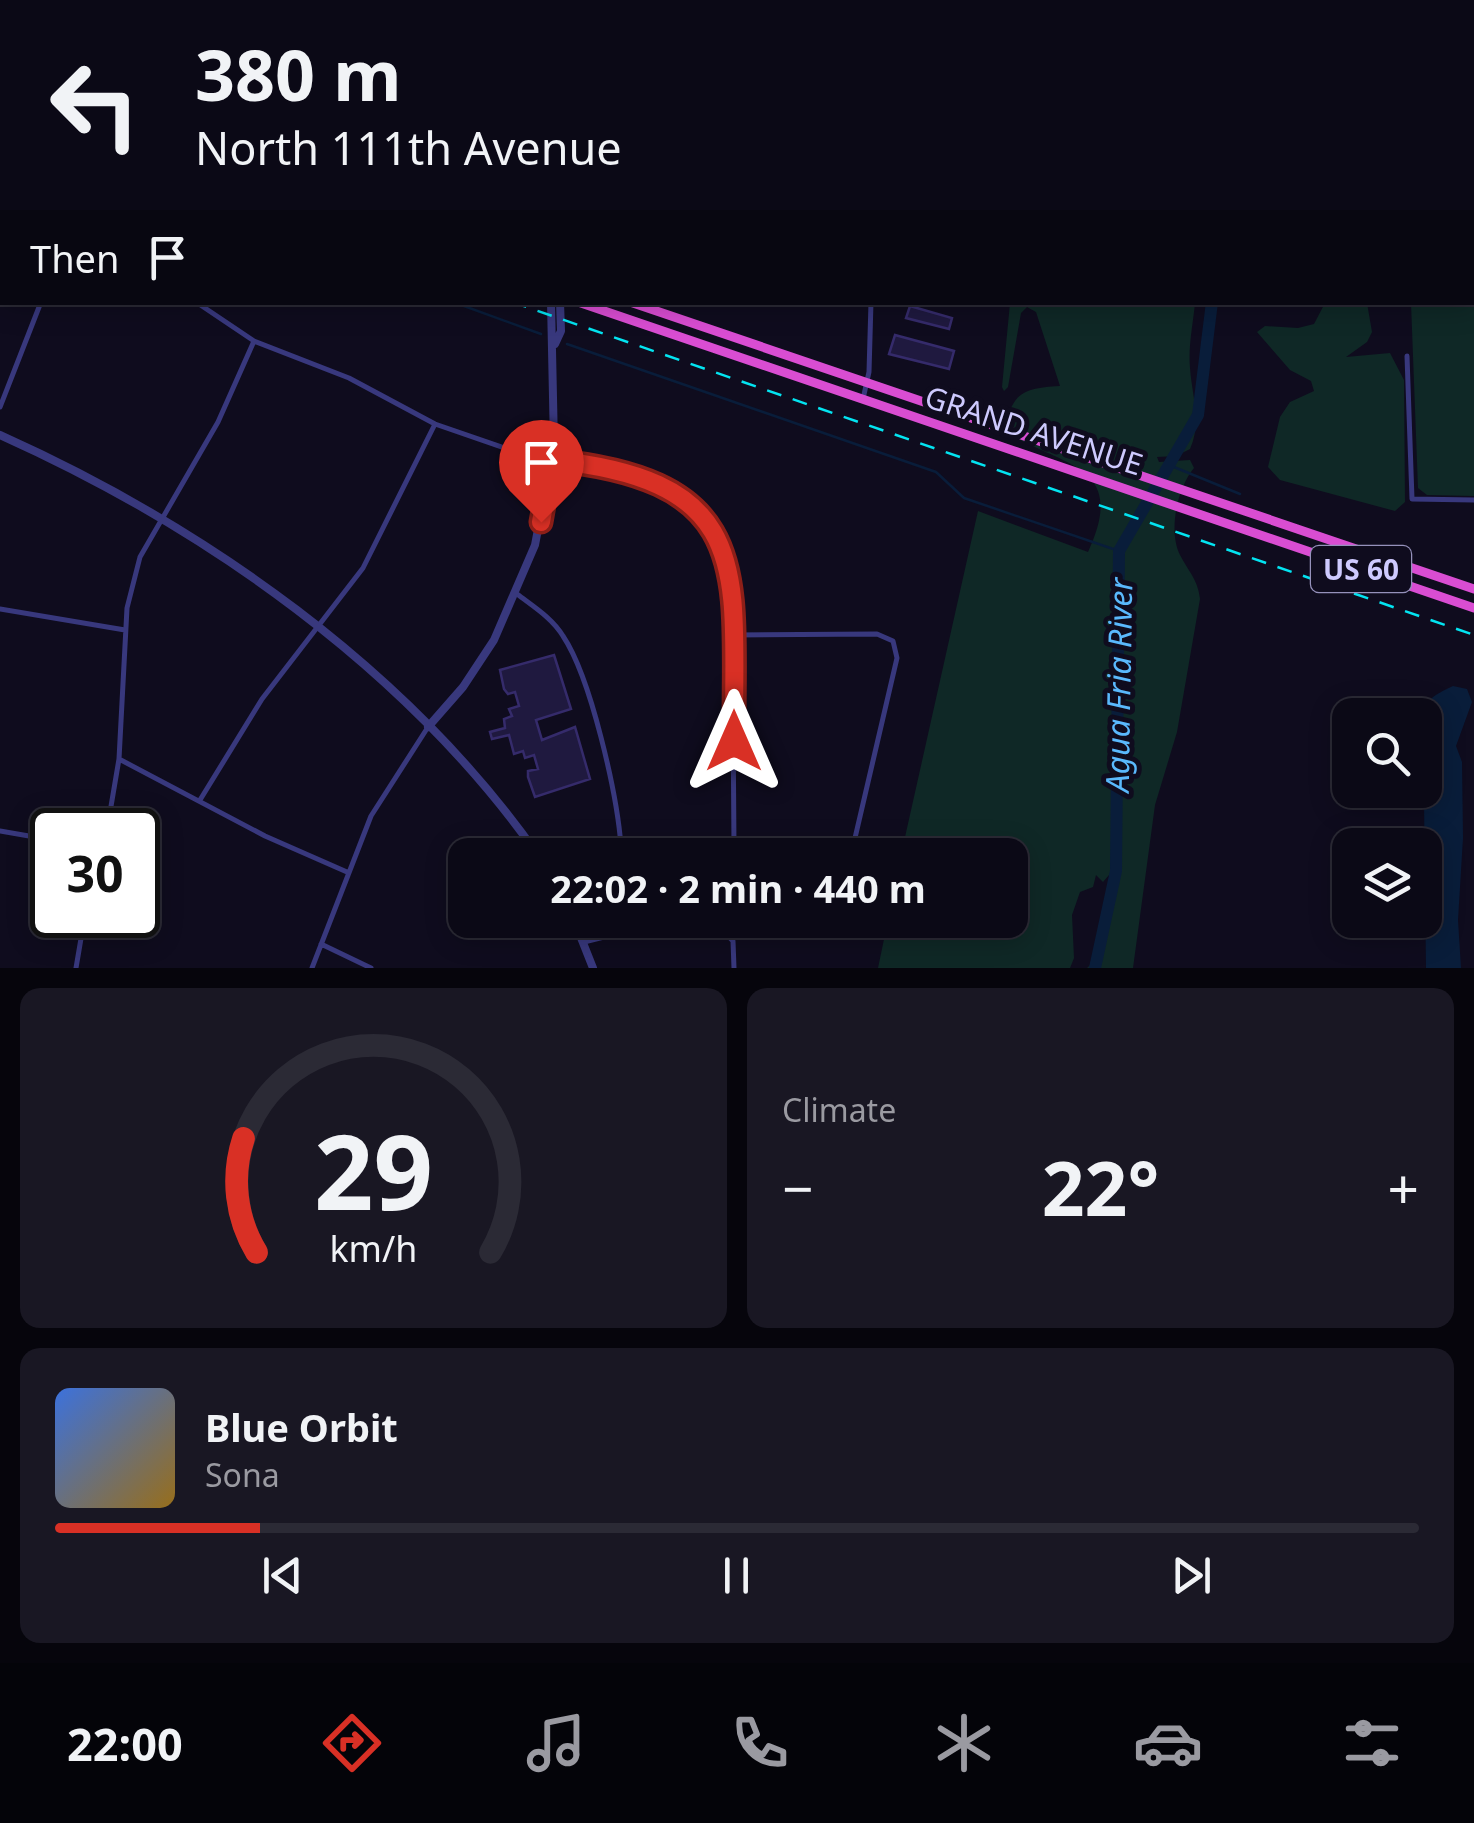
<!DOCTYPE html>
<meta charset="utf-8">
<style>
:root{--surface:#0b0916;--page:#191723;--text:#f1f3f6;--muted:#9a9aa1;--line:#2b2a35;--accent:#d93025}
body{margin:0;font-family:"Noto Sans",sans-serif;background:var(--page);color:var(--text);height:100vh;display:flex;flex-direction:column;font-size:38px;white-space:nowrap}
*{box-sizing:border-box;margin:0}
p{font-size:32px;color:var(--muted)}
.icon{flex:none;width:55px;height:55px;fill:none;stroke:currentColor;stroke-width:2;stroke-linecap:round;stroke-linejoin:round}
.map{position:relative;height:968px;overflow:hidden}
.drawer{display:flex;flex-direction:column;gap:20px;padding:20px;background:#06050c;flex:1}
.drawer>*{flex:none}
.banner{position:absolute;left:0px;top:0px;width:1475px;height:305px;box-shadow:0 5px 25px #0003,0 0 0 2px var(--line);background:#0b0916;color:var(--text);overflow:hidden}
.controls{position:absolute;left:1332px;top:698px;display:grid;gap:20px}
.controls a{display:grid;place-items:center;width:110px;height:110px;border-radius:20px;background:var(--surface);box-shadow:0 5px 25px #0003,0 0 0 2px var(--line);font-size:50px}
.speed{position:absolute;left:30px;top:808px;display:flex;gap:20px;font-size:50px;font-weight:700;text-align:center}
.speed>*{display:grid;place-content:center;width:130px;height:130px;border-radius:50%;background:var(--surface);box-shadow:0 5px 25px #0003,0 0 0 2px var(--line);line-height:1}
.speed .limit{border:5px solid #111;border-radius:15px;background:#fff;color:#111}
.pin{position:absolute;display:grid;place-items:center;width:85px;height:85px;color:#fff;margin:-102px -42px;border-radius:50% 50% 50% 0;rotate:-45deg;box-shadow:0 0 10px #0007}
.pin .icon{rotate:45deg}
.me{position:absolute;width:110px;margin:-55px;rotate:0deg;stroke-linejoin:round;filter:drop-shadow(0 0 8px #0008)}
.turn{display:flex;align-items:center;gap:35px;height:210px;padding:0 30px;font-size:45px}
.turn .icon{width:130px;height:130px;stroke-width:2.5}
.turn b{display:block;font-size:70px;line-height:85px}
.then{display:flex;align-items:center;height:95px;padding:0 30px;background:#0003;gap:20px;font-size:38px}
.big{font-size:75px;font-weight:700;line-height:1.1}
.drawer .tile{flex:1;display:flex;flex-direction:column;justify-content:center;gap:15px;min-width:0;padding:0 35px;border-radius:20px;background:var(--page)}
.drawer .dial{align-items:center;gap:0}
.dial svg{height:260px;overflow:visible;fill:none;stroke:var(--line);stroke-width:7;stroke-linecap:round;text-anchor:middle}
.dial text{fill:var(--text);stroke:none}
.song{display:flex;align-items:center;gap:30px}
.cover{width:120px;height:120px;border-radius:15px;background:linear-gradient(135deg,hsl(220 70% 55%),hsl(40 70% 35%))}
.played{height:10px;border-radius:5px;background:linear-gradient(90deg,var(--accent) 15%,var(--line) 15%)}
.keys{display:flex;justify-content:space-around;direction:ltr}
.heat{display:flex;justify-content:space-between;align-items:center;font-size:55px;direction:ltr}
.drawer .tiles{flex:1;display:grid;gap:20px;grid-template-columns:1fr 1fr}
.tile:last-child{grid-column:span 2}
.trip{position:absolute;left:448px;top:838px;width:580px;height:100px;border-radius:20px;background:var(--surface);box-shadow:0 5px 25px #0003,0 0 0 2px var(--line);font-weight:700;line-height:100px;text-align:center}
.tab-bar{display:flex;height:160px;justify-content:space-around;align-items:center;background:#040409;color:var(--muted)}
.tab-bar .icon{width:70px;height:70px}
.tab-bar .selected{color:var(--accent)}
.tab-bar b{font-size:45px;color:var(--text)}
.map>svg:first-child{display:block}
.green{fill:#0f2826}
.water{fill:#091d3a}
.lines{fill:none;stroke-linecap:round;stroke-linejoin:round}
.stream{stroke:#091d3a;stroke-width:2.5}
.river{stroke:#091d3a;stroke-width:12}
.building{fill:#1f193f;stroke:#352b6b;stroke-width:2.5}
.minor{stroke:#38387d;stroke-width:5}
.tertiary{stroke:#38387d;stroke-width:8}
.trunk{stroke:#d94dd2;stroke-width:9}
.rail{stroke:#03e4f1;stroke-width:2.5;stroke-dasharray:15 12;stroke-linecap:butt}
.route-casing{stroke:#8d1f18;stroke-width:25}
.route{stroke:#d93025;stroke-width:18}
.labels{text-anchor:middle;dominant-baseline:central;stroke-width:10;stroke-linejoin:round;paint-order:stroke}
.shield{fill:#0f0c1e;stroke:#9591bb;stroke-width:2.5}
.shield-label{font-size:28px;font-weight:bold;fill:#cecafe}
.street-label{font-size:30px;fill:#cecafe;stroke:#0f0c1e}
.water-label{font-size:32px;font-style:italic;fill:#5ab9fd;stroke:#0f0c1e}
</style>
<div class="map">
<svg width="1474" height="968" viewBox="0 0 1474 968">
<rect width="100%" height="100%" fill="#0f0c1e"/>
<!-- green -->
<path class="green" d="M1420,0h54v496l-47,-1 -9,-7 -7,-185 61,-1v-300z
M1010,303h185c-2,21 -7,44 -5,65 2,28 12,54 0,81l-14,7 -19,1 2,5 31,-2 4,8c-17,20 -26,63 -14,87 9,17 18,25 20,44l-23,133 -22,73 -22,163h-46l17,-16 14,-74 -9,-3 -6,7 -7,-7 -3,12 -13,5 -8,23 2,43 -4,10h-192l10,-48h122v-65h-109l77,-344 110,41c41,-89 -26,-84 -83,-121 6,-38 18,-43 55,-45l-24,-74 -9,-5 -6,6 -13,74 -4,4 -2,-4z
M1325,303h42l5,29 -5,10 -21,15 44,-4 14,27 1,122 -10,9 -115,-31 -12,-13 12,-50 10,-15 24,-11 -3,-10 -21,-11 -33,-38 8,-6 33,2 16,-4z"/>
<!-- water -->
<path class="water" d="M1453,686l14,3 5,13 -16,44 6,16 1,76 -5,82 3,48h-35l-3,-253c2,-17 16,-22 30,-29z"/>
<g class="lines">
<!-- stream -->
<path class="stream" d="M0,147l2,1
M453,302l88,32
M567,344l369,128 28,26 155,53
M1169,465l71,29"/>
<!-- river -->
<path class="river" d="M1249,2v-2
M1095,968l21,-97 3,-320 79,-136 14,-113"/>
</g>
<!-- building -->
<path class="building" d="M910,306l42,12 -3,11 -43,-11z
M895,335l59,16 -5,18 -60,-15z
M554,655l17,54 -35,11 6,20 33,-13 15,52 -55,18 -7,-20v-6l10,-2 -4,-14 -9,3 -2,-7 -9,3 -5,-19 -17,4 -2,-7 15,-4 -1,-9 8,-3 -3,-7 10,-3 -4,-14 -7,2 -4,-5 -4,-19z"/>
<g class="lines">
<!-- minor -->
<path class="minor" d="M62,0l1,2
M852,0l1,2
M648,2v-2
M733,2v-2
M0,251h2
M196,302l58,39 95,37 86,46 90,31 112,19 35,16 20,16 24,31 16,47 2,262
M1407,356l5,143 62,1
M863,399l6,-27 2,-70
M0,407l41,-105
M517,594c17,13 35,24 46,42 28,42 54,158 58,210
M0,609l125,21
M119,759l146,77 82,36
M200,800l62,-101 101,-131 72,-144
M107,830l12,-71 8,-151 13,-51 78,-135 36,-81
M0,831l52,9
M560,855l22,-6 39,-3h217l17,-8 42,-180 -4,-17 -16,-7 -144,1
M584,942l48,-12h90l11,11 1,27
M321,944l50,24
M76,968l9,-53
M312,968l59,-152 57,-89"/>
<!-- tertiary -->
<path class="tertiary" d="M557,2v-2
M555,344l6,-13 -1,-29
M0,435c205,92 407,234 538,420
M428,727l35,-40 31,-47 41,-95 19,-100 -3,-143
M574,920l19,48"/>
<!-- trunk -->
<path class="trunk" d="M0,81l2,1
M0,100l2,1
M578,302l896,306
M630,302l844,287"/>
<!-- rail -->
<path class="rail" d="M0,125l2,1
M512,302l962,333"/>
</g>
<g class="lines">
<defs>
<path id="route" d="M541,522l11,-62c206,21 181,114 182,281"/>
</defs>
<!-- route casing -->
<use href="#route" class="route-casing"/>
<!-- route -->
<use href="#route" class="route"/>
</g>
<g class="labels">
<!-- shield labels -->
<rect class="shield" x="1311" y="546" width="100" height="46" rx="8"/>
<g class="shield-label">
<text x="1361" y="569">US 60</text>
</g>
<!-- street labels -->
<g class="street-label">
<text transform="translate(1034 430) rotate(18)">GRAND AVENUE</text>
</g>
<!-- water labels -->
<g class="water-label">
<text transform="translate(1118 685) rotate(-89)">Agua Fria River</text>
</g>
</g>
</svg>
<div class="controls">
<a><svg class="icon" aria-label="search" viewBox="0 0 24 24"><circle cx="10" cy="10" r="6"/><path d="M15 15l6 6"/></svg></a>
<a><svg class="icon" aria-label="layers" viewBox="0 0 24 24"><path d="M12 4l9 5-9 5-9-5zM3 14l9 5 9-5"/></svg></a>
</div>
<div class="speed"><div class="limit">30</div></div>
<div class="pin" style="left:541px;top:522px;background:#d93025"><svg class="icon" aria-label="arrive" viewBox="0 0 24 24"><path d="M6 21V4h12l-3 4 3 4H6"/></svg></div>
<svg class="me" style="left:734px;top:741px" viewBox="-20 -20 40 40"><path d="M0-17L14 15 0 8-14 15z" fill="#d93025" stroke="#fff" stroke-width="4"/></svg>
<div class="trip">22:02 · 2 min · 440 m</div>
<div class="banner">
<div class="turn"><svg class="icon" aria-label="left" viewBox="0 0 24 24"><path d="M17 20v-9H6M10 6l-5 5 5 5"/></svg><div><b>380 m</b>North 111th Avenue</div></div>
<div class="then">Then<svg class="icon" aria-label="arrive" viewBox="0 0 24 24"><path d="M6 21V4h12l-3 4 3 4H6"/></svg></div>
</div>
</div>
<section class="drawer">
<div class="tiles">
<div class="tile dial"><svg viewBox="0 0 100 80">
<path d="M14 69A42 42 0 1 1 86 69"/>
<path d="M14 69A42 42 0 0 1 10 34" stroke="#d93025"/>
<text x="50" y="56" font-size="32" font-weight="700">29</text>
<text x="50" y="72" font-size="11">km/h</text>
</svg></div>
<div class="tile"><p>Climate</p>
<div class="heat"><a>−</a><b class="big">22°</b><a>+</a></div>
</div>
<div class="tile">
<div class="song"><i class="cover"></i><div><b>Blue Orbit</b><p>Sona</p></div></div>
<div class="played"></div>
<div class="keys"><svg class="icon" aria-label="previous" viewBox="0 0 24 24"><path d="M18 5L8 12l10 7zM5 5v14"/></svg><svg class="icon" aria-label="pause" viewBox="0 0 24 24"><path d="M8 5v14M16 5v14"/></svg><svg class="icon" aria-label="next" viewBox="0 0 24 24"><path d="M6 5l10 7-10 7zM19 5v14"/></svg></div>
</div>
</div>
</section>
<nav class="tab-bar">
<b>22:00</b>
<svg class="icon selected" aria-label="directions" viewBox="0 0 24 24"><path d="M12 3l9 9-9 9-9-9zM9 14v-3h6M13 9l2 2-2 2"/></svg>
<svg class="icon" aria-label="music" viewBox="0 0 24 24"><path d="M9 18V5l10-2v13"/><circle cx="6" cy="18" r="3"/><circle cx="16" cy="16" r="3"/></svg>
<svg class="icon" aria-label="phone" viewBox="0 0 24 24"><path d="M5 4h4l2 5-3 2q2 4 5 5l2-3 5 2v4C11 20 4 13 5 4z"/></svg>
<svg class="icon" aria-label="climate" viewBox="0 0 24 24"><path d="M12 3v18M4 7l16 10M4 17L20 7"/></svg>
<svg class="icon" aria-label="car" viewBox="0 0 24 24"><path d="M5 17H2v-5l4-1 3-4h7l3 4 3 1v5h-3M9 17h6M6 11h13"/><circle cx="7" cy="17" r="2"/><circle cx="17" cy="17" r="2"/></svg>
<svg class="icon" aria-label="filters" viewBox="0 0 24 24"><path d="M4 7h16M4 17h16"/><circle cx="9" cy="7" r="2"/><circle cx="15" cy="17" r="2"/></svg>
</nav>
